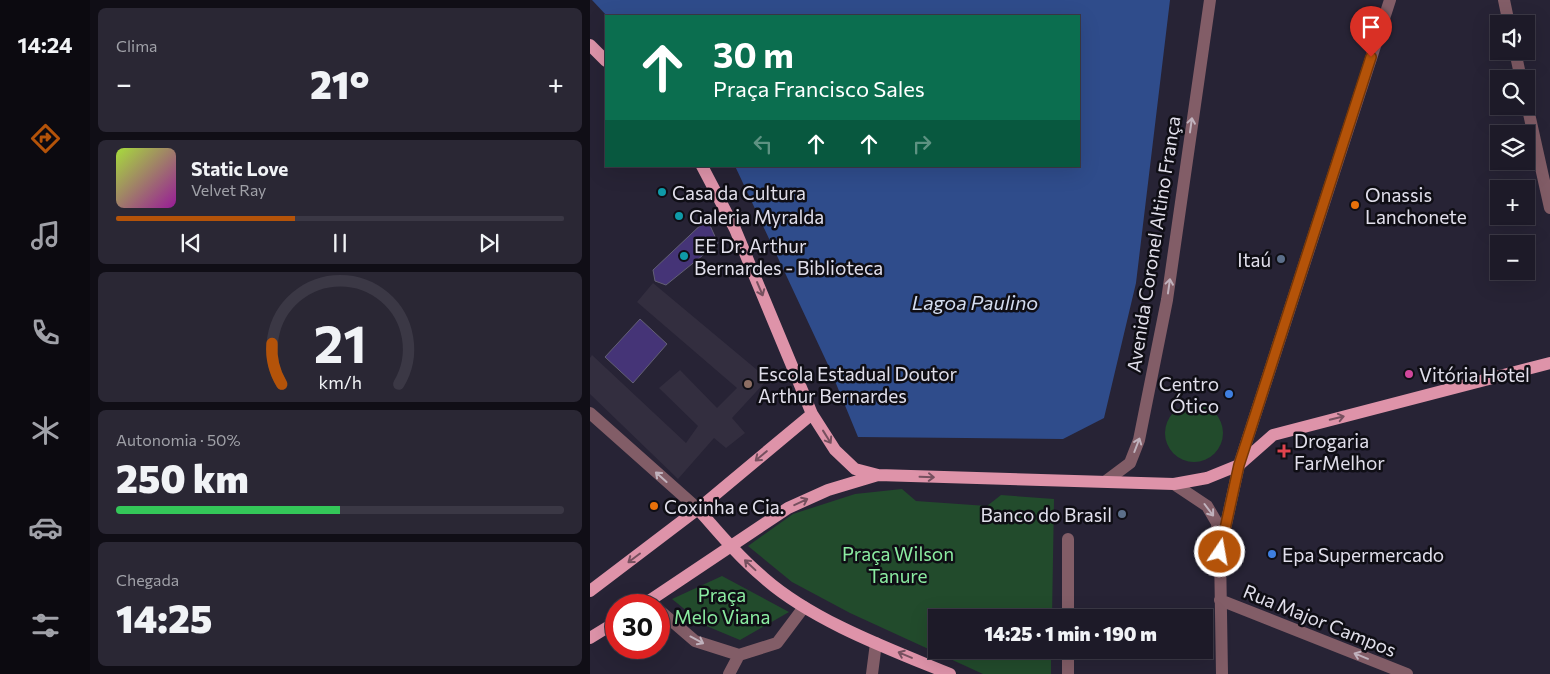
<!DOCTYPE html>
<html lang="pt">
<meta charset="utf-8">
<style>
:root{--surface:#1d1a28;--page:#2a2734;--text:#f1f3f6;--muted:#a0a1a8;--line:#3b3845;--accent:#b45309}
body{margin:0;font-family:Commissioner,sans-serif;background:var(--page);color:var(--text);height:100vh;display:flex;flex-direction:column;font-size:19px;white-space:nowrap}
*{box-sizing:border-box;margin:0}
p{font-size:16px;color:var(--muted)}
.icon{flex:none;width:28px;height:28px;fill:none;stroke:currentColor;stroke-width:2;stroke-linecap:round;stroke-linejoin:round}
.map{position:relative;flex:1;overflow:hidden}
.drawer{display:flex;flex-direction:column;gap:8px;padding:8px;background:#100e16;width:500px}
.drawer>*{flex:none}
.top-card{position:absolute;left:15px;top:15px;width:475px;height:152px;border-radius:0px;box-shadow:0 5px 20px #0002,0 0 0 1px var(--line);background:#0b6e4f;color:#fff;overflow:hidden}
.fabs{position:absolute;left:900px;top:15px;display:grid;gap:10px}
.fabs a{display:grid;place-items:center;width:45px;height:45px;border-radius:0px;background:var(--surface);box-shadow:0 5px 20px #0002,0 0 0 1px var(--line);font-size:25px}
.speed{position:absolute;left:15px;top:594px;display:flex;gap:10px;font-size:25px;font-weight:700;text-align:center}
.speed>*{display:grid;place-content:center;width:65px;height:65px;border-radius:50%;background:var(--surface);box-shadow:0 5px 20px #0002,0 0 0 1px var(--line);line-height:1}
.speed .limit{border:8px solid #d22;background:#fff;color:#111}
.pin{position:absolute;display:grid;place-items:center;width:42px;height:42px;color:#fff;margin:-51px -21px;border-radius:50% 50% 50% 0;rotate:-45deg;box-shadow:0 0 5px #0007}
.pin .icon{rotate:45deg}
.me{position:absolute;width:55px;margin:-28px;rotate:12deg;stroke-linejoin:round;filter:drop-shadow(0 0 4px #0008)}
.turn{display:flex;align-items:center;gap:18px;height:105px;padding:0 25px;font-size:22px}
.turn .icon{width:65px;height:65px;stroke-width:2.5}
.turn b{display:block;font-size:35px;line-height:42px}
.lanes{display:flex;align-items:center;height:48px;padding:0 25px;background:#0003;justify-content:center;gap:25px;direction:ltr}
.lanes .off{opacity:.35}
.big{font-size:38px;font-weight:800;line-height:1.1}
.drawer .tile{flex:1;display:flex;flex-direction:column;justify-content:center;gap:8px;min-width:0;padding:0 18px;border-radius:8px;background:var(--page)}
.drawer .dial{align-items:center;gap:0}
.dial svg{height:130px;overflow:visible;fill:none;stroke:var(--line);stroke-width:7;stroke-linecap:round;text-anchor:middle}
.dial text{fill:var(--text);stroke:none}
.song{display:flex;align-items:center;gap:15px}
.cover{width:60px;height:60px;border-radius:8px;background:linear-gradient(135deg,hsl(80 70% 55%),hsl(300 70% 35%))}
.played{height:5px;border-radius:2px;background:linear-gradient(90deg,var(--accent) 40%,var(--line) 40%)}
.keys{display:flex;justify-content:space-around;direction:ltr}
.heat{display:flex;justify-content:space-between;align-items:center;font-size:28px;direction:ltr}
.charge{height:8px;border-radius:4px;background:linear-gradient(90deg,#34c759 50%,var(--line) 0)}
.trip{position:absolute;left:338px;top:609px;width:285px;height:50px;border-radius:0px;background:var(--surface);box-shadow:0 5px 20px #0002,0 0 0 1px var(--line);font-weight:800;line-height:50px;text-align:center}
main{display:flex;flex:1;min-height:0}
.dock{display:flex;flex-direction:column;width:90px;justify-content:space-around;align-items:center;background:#0c0a10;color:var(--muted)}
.dock .icon{width:35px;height:35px}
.dock .current{color:var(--accent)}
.dock b{font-size:22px;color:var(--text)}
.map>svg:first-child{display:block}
.education{fill:#332e3f}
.green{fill:#224b2c}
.water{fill:#2f4c8b}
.building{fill:#453477;stroke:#636075}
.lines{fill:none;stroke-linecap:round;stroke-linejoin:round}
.minor{stroke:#825d67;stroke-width:12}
.major{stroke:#de93a9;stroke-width:12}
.oneway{stroke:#c0b2bd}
.oneway2{stroke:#76505f}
.route-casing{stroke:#753606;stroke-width:12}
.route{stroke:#b45309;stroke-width:9}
.culture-dot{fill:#0f9aa8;stroke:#0f0e15;stroke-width:2}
.food-dot{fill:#e8710a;stroke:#0f0e15;stroke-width:2}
.service-dot{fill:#5c6f8a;stroke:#0f0e15;stroke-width:2}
.hotel-dot{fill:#d1479c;stroke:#0f0e15;stroke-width:2}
.education-dot{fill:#8d6e63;stroke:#0f0e15;stroke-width:2}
.shop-dot{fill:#3f7fe0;stroke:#0f0e15;stroke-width:2}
.health-dot{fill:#e0444e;stroke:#0f0e15;stroke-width:2}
.labels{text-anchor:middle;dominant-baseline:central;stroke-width:5;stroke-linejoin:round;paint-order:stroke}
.poi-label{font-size:19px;fill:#e1dfeb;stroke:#0f0e15;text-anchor:start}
.street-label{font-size:19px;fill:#e1dfeb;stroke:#0f0e15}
.park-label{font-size:19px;fill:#8beca1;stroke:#0f0e15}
.water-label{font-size:20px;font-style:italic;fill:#d3dcef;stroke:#0f0e15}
</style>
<main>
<nav class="dock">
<b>14:24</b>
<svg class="icon current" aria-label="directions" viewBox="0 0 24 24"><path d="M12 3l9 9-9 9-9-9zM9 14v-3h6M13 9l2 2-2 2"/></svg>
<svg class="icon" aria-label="music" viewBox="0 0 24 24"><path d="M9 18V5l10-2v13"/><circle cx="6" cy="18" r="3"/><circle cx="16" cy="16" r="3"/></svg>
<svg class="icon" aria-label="phone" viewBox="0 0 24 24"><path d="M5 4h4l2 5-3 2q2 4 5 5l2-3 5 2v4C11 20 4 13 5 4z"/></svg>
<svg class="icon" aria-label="climate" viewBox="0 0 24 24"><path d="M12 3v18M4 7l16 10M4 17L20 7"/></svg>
<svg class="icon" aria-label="car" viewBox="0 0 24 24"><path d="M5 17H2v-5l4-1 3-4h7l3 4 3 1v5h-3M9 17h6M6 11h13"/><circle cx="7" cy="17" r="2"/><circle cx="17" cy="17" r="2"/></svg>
<svg class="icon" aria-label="filters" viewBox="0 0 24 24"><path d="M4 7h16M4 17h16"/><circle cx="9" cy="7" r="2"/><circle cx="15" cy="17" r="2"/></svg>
</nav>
<section class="drawer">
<div class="tile"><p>Clima</p>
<div class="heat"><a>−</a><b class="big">21°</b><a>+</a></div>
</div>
<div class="tile">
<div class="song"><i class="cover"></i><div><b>Static Love</b><p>Velvet Ray</p></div></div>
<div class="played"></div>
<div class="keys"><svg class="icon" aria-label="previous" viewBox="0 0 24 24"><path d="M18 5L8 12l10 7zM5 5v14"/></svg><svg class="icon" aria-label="pause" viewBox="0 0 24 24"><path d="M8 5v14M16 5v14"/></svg><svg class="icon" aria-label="next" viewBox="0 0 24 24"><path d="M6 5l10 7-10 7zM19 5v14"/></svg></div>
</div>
<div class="tile dial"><svg viewBox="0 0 100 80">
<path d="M14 69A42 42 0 1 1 86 69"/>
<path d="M14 69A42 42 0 0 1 8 44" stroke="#b45309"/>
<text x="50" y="56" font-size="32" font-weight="700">21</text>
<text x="50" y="72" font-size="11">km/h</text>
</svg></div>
<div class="tile"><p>Autonomia · 50%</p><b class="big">250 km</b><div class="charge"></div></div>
<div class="tile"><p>Chegada</p><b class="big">14:25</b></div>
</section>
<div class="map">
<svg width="960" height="674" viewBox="0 0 960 674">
<rect width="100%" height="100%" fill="#272335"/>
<!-- education -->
<path class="education" d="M63,283l115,96 -36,39 13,15 -19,15 -12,-10 -36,41 -88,-85v-36l2,-3 94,88 12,-17 -39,-38 21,-18 37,38 20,-20 -100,-86z"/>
<!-- green -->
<path class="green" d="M575 433a29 29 0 1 1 58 0a29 29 0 1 1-58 0Z
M312,489l14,12 71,5 14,-11 53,4 -2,118 -116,1v32h115v24h-68l-133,-61 -58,-31 -44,-36 45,-32 62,-20z
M132,576l67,36 -49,28 -36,-15 -32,-26z"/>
<!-- water -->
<path class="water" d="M2,0h578l-34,283 -32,135 -41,21 -205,-2 -28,-68 -95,-203h344v-150h-472z"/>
<!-- building -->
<path class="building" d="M117,219l11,24 -52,42 -11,-4 -2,-11z
M50,319l27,25 -34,39 -28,-26z"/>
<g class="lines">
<!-- minor -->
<path class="minor" d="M914,0l5,24
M925,51l6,28
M936,100l24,108
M0,413l108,96
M516,481l24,-18 9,-23 28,-140 43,-300
M584,484l33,22 10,17 3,29 2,122
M630,552l19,-87 151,-465
M630,600l187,74
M69,610l36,31 44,14 38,-12 27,-36
M478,618v-79
M139,674l10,-19
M282,674l4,-31
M478,674v-24"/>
<!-- major -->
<path class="major" d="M0,45l16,16
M112,166l33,63 77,185 23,36 20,19 23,6 296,9 33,-6 32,-13 34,-30 277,-72
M108,509c21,24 41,48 66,69 49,43 125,71 186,96
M0,591l108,-82 114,-95
M53,605l145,-97 40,-18 50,-15
M0,638l26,-16"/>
</g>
<!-- one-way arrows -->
<defs><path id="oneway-shaft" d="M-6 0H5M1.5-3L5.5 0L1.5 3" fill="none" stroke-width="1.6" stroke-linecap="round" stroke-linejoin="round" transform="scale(1.25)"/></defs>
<g class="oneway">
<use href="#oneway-shaft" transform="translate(601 125) rotate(-82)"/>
<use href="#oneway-shaft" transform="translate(579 286) rotate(-82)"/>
<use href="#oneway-shaft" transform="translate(547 445) rotate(-69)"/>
<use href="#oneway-shaft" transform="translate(71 477) rotate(-138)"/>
<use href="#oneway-shaft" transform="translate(619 510) rotate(53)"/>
<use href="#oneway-shaft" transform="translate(107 640) rotate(28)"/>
<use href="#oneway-shaft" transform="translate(771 656) rotate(-158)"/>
</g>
<g class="oneway2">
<use href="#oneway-shaft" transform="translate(170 289) rotate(67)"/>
<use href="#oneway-shaft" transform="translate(747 418) rotate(-14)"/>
<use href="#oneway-shaft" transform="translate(237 437) rotate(58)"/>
<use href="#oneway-shaft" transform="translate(171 456) rotate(140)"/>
<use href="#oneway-shaft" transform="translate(337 477) rotate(2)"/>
<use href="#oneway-shaft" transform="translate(211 502) rotate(-25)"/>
<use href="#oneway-shaft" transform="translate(44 558) rotate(143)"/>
<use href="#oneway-shaft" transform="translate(160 565) rotate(-137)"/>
<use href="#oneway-shaft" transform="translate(315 655) rotate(-157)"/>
</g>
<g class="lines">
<defs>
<path id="route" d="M630,552l19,-87 132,-408"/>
</defs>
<!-- route casing -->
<use href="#route" class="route-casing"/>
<!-- route -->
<use href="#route" class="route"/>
</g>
<!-- markers -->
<g class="culture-dot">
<circle cx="72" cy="192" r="5"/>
<circle cx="89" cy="216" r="5"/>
<circle cx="94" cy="256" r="5"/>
</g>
<g class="food-dot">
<circle cx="765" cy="205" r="5"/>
<circle cx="64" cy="506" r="5"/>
</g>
<g class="service-dot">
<circle cx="691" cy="259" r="5"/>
<circle cx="532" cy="514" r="5"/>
</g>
<circle class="hotel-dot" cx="819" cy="374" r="5"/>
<circle class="education-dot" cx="158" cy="384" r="5"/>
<g class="shop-dot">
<circle cx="639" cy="394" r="5"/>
<circle cx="682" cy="554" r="5"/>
</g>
<path class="health-dot" d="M691.5 443.5h5v5h5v5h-5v5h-5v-5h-5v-5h5z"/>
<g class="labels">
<!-- poi labels -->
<g class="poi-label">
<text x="82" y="192">Casa da Cultura</text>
<text x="775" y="194">Onassis<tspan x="775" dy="22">Lanchonete</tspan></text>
<text x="99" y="216">Galeria Myralda</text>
<text x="104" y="245">EE Dr. Arthur<tspan x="104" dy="22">Bernardes - Biblioteca</tspan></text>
<text x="681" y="259" text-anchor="end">Itaú</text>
<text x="168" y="373">Escola Estadual Doutor<tspan x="168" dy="22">Arthur Bernardes</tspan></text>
<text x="829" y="374">Vitória Hotel</text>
<text x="629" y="383" text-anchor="end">Centro<tspan x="629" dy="22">Ótico</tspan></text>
<text x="704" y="440">Drogaria<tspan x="704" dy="22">FarMelhor</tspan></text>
<text x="74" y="506">Coxinha e Cia.</text>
<text x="522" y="514" text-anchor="end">Banco do Brasil</text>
<text x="692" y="554">Epa Supermercado</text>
</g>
<!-- street labels -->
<g class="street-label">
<text transform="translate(563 244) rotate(-81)">Avenida Coronel Altino França</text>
<text transform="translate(730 620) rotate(22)">Rua Major Campos</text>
</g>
<!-- park labels -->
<g class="park-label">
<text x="308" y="553">Praça Wilson<tspan x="308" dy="22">Tanure</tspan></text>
<text x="132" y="594">Praça<tspan x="132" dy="22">Melo Viana</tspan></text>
</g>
<!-- water labels -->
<g class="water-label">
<text x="385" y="302">Lagoa Paulino</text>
</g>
</g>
</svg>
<div class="fabs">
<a><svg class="icon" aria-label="sound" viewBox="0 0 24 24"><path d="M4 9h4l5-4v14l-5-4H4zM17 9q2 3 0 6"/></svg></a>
<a><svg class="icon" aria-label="search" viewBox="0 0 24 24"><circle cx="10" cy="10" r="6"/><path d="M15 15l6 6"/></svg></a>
<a><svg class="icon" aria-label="layers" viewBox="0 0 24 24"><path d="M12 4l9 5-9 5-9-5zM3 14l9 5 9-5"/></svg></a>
<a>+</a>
<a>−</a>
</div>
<div class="speed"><div class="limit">30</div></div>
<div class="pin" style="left:781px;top:57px;background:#d93025"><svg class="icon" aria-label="arrive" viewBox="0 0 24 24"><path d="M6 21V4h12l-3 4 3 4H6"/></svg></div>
<svg class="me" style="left:630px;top:552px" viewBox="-20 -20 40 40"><circle r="17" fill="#b45309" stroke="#fff" stroke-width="3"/><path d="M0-11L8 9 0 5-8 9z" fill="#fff"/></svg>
<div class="trip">14:25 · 1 min · 190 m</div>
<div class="top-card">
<div class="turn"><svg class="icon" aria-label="ahead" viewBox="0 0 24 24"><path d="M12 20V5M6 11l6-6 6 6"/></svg><div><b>30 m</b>Praça Francisco Sales</div></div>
<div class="lanes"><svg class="icon off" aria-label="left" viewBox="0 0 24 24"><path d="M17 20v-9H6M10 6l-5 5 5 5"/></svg><svg class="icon" aria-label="ahead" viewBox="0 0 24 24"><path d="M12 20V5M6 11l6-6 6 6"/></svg><svg class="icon" aria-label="ahead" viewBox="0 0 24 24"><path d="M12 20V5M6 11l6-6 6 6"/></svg><svg class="icon off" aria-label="right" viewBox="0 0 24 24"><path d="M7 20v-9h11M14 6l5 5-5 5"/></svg></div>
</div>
</div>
</main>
